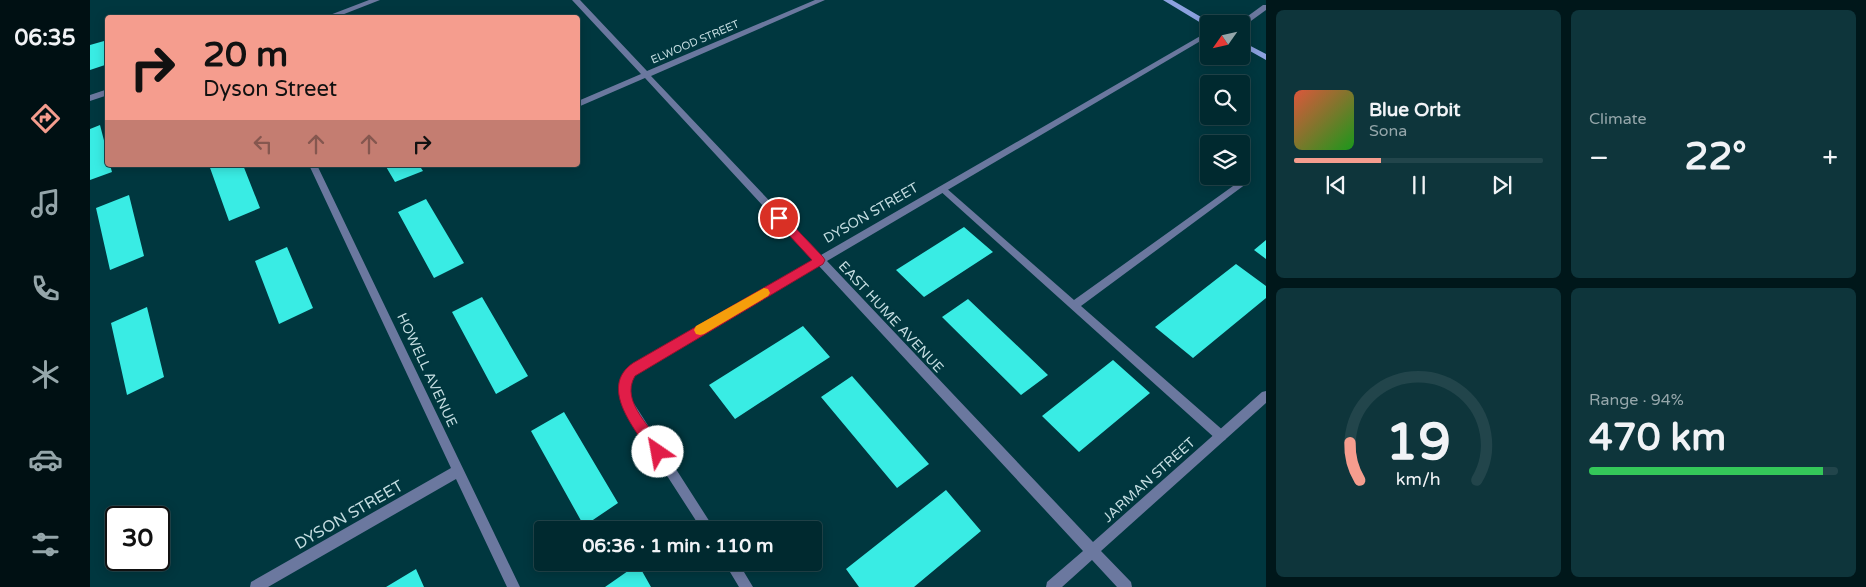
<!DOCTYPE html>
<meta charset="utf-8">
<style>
:root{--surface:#00292f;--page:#0e353b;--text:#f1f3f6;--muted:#95a6aa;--line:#22454b;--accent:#f59d8e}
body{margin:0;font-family:"Varela Round",sans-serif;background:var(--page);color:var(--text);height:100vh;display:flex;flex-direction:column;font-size:19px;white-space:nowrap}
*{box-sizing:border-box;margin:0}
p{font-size:16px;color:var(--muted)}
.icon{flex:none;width:28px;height:28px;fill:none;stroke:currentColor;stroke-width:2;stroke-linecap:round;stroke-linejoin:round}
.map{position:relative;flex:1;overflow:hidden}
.sheet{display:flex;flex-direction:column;gap:10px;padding:10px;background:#00171a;width:600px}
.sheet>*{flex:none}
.banner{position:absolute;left:15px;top:15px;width:475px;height:152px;border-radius:5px;box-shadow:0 2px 12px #0003,0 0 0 1px var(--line);background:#f59d8e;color:#111;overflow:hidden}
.needle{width:32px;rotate:236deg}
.controls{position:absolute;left:1110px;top:15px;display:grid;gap:10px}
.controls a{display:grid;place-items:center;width:50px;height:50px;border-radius:5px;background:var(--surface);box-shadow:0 2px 12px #0003,0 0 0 1px var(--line);font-size:25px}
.speed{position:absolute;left:15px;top:506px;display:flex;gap:10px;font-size:25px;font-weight:700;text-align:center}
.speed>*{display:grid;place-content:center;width:65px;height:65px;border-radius:50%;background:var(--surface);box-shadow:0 2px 12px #0003,0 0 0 1px var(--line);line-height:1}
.speed .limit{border:2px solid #111;border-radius:8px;background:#fff;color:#111}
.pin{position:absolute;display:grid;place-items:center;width:42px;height:42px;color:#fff;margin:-21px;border:2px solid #fff;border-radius:50%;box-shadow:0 1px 5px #0007}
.me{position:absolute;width:55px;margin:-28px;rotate:327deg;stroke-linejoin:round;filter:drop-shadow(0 0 4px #0008)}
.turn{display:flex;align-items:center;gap:18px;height:105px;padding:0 15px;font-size:22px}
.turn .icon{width:65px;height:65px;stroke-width:2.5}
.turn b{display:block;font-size:35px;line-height:42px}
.lanes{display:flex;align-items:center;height:48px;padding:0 15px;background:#0003;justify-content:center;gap:25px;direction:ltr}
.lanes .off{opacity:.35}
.big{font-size:38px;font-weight:800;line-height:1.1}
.sheet .tile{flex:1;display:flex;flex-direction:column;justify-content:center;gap:8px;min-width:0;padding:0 18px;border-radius:8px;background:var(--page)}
.sheet .dial{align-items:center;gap:0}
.dial svg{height:130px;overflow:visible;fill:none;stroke:var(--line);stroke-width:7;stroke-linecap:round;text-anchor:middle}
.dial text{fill:var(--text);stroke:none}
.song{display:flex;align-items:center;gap:15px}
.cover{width:60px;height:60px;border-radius:8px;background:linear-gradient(135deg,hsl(10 70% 55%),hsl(120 70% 35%))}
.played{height:5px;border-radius:2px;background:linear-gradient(90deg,var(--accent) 35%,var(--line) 35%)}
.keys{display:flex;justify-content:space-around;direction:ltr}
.heat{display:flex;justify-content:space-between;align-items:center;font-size:28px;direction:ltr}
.charge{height:8px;border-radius:4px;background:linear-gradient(90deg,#34c759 94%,var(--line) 0)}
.sheet .tiles{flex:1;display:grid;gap:10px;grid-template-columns:repeat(2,1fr)}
.trip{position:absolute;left:444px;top:521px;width:288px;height:50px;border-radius:5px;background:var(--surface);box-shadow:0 2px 12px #0003,0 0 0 1px var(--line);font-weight:800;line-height:50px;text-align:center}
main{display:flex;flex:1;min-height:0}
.tab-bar{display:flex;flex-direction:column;width:90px;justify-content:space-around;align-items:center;background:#001013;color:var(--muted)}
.tab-bar .icon{width:35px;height:35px}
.tab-bar .on{color:var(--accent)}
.tab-bar b{font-size:22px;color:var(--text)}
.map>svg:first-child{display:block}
.building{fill:#39ece4}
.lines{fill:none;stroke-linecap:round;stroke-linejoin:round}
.service{fill:#6b789f;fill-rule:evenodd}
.minor{fill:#6b789f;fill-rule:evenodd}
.secondary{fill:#8ca1df;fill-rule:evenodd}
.route{fill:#e11d48;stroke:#92132f}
.slow{fill:#f59e0b}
.labels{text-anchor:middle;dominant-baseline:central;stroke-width:5;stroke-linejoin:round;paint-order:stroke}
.far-street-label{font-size:11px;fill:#c3dce0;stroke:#00373f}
.street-label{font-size:14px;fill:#c3dce0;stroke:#00373f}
.near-street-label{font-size:16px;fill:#c3dce0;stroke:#00373f}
</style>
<main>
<nav class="tab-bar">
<b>06:35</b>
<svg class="icon on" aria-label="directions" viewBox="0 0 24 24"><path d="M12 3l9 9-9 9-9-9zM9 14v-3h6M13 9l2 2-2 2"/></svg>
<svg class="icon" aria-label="music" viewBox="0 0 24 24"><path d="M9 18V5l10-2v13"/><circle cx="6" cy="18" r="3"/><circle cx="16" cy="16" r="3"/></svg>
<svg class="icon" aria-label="phone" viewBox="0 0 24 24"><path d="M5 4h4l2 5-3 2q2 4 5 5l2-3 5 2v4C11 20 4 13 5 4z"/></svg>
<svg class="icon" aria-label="climate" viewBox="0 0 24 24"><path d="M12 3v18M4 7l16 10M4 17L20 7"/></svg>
<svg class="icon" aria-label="car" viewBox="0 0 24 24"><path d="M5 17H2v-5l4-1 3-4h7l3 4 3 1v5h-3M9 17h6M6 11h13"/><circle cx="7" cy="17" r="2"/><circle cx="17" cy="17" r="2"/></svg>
<svg class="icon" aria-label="filters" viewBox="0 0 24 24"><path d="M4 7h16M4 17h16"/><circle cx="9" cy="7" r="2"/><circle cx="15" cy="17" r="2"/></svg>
</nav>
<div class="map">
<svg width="1176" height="587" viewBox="0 0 1176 587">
<rect width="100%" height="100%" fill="#00373f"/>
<!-- building -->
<path class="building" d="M14,41l4,12v11l-18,6v-25z
M10,125l8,31v9h2l2,7 -22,8v-51z
M119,165h34l17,43 -31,13z
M295,165h34l4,6 -28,11z
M39,195l15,61 -34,14 -14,-62z
M336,199l38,64 -30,15 -36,-66z
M874,227l29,25 -69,45 -28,-27z
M1176,240v19l-12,-9z
M197,247l26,61 -34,16 -24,-63z
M1146,264l30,22v12l-73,60 -38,-31z
M392,297l46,79 -32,18 -44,-82z
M878,299l80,76 -27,20 -79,-78z
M57,307l17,70 -37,18 -16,-72z
M713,326l27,31 -95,62 -26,-34z
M1023,360l37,33 -71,59 -37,-36z
M762,376l77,88 -32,24 -76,-91z
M474,412l54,91 -34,23 -53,-95z
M856,490l35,41 -67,56h-55l-13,-18z
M548,564l13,23h-46z
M326,569l8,18h-38z"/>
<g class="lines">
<!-- service -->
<path class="service" d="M1173,5h3v5l-22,16h-3v-2h-4z
M1157,176l3,1 1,2 -1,2 -169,125 144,126 2,4 -2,4 -4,1 -4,-1 -279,-251 1,-2h6l129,113z"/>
<!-- minor -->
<path class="minor" d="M279,0h11l-46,18h-12z
M482,0h8l67,71 168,-71h10l-174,76 170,179 388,-224v5l-382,225 266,281 169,-150 4,-1v12l-165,148 30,31 1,5h-15l-25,-27 -30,27h-16l1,-5 36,-31 -264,-285 -185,109c-5,10 -4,18 -1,27l82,128h-13l-78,-121c-6,-15 -5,-26 2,-40l187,-109 -168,-182 -67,29v-6l63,-27z
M18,89v6l-18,6v-6z
M219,165h8l203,422h-13l-51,-108 -188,108h-18l1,-5 200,-114z
M634,562h14l15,25h-14z"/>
<!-- secondary -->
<path class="secondary" d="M1073,0h9l41,24h-4v2h-3z
M1151,41l25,13v6l-25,-14z"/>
</g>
<!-- route -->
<path class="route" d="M689,214l4,1 40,42 2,3 -2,4 -188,112c-16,27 20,53 30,76l-2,5 -5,2 -5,-2c-16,-26 -56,-69 -20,-94l179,-103 -36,-39 -2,-3z"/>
<!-- slow -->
<path class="slow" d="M674,288l4,1 2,4 -2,3 -64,38 -4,1 -4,-1 -2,-4 2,-4z"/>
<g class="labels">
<!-- far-street labels -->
<g class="far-street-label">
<text transform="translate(605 42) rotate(-23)">ELWOOD STREET</text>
</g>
<!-- street labels -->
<g class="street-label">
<text transform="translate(781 213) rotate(-30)">DYSON STREET</text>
<text transform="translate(801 317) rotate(47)">EAST HUME AVENUE</text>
<text transform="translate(337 370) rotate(65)">HOWELL AVENUE</text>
<text transform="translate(1059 480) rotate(-42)">JARMAN STREET</text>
</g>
<!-- near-street labels -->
<g class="near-street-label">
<text transform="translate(259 515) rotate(-30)">DYSON STREET</text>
</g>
</g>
</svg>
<div class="controls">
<a><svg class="needle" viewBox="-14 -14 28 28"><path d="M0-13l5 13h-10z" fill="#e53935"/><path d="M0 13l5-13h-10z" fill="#95a6aa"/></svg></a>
<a><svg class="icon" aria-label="search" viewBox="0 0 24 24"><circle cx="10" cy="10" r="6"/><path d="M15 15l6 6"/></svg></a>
<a><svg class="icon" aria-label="layers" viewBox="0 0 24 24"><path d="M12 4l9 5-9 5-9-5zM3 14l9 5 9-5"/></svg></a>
</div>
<div class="speed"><div class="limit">30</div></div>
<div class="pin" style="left:689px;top:218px;background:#d93025"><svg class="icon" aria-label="arrive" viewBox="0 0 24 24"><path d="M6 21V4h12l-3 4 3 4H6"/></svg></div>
<svg class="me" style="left:568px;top:452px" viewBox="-20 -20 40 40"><circle r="19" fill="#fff"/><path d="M0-13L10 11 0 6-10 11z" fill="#e11d48"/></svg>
<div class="trip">06:36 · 1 min · 110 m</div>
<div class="banner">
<div class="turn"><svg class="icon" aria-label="right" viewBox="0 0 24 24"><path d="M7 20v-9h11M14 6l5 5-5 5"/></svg><div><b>20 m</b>Dyson Street</div></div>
<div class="lanes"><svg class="icon off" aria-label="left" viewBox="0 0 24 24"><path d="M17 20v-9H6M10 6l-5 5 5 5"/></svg><svg class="icon off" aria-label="ahead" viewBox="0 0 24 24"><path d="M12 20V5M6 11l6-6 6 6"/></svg><svg class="icon off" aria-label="ahead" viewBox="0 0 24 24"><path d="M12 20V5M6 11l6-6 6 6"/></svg><svg class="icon" aria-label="right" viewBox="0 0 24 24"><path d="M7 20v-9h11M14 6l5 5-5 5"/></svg></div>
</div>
</div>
<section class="sheet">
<div class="tiles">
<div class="tile">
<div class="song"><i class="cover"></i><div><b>Blue Orbit</b><p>Sona</p></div></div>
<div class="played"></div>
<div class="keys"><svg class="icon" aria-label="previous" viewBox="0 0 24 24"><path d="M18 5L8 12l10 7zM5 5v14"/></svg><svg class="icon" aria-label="pause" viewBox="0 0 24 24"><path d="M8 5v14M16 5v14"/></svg><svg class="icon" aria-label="next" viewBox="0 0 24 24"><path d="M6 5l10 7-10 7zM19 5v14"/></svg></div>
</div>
<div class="tile"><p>Climate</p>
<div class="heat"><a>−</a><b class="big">22°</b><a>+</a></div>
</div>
<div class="tile dial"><svg viewBox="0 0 100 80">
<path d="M14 69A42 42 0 1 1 86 69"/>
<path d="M14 69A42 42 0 0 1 8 46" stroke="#f59d8e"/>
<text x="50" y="56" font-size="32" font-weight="700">19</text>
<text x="50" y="72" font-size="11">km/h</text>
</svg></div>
<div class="tile"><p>Range · 94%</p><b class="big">470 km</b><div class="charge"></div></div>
</div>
</section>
</main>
